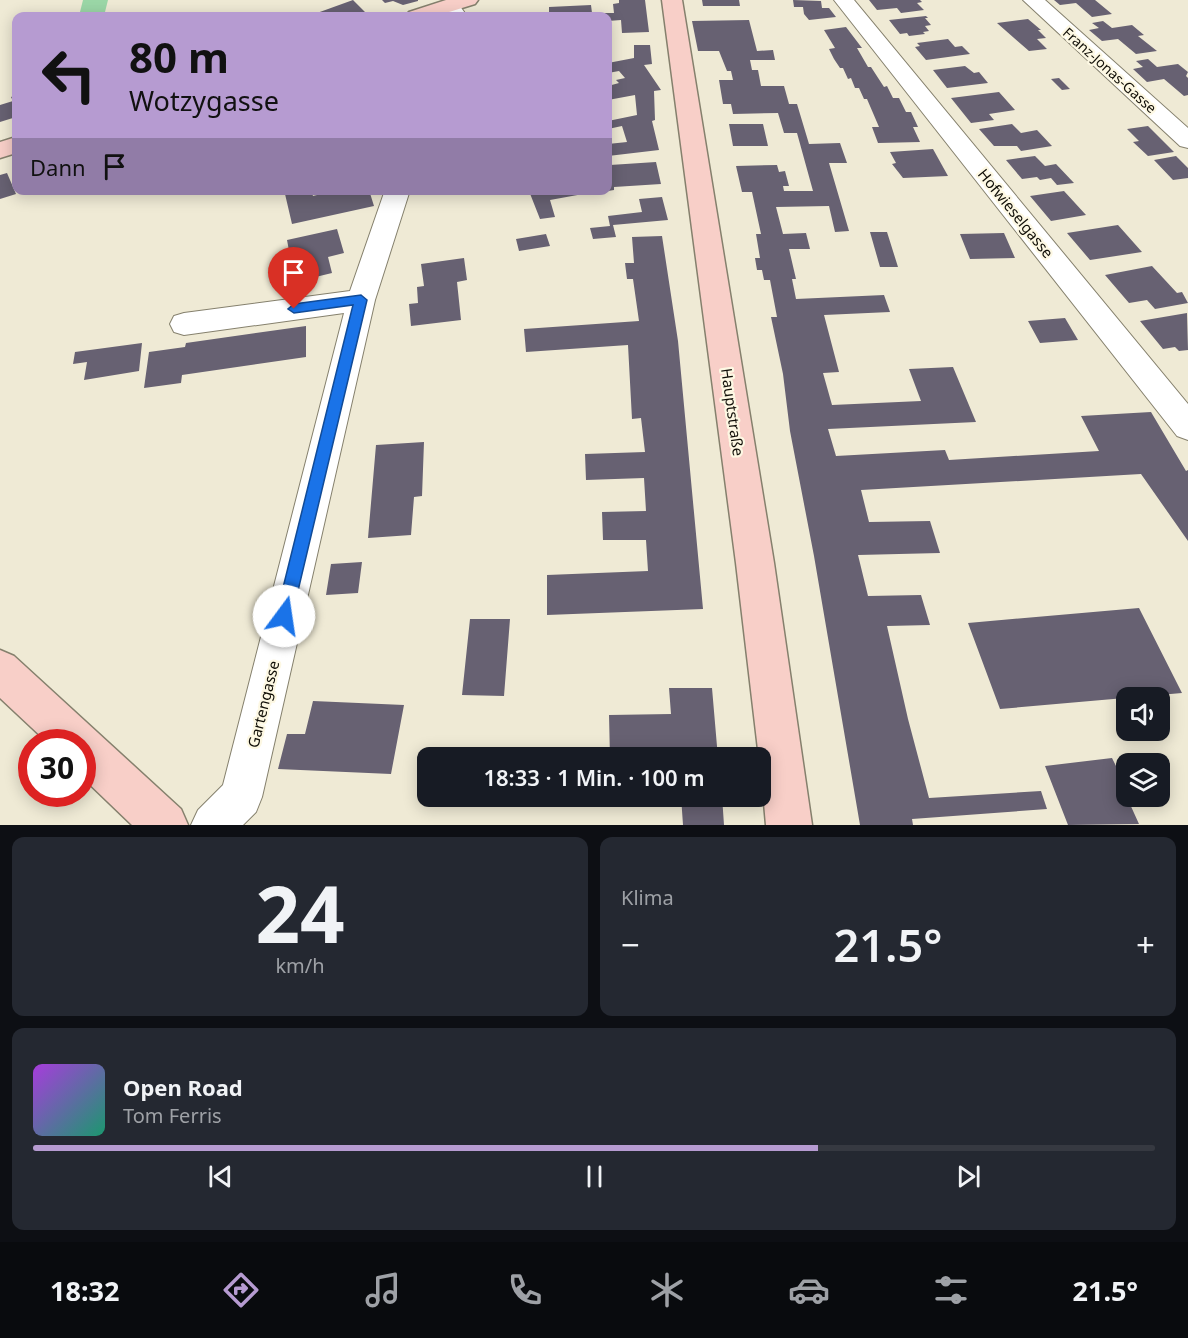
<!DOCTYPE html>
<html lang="de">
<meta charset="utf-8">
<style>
:root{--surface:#171b24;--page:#242831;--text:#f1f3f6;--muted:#9ea1a6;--line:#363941;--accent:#b69bd1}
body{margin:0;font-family:"Noto Sans",sans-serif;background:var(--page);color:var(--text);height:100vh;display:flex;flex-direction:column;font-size:22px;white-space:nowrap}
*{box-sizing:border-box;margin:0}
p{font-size:20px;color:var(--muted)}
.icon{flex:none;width:33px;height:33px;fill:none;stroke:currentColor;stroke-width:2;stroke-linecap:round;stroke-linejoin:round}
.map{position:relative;height:825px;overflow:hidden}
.side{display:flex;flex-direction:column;gap:12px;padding:12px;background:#0d0f14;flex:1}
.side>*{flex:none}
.top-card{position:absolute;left:12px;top:12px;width:600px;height:183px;border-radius:12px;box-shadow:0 3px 15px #0003;background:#b69bd1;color:#111;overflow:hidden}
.tools{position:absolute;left:1116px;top:687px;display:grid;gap:12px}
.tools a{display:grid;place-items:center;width:54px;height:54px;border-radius:12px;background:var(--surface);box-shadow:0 3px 15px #0003;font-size:30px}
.speed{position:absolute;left:18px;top:729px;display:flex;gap:12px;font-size:30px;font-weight:700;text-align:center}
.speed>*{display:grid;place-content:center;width:78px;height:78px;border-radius:50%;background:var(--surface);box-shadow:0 3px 15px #0003;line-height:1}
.speed .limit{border:9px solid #d22;background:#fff;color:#111}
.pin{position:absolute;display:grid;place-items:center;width:51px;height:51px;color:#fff;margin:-62px -26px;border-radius:50% 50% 50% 0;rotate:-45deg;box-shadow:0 0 6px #0007}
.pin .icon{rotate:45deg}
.me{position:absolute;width:66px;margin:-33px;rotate:14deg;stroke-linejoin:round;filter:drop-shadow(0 0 4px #0008)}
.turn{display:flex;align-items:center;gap:21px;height:126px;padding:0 18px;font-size:27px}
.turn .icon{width:78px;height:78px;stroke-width:2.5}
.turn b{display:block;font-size:42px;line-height:51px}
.then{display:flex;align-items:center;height:57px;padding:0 18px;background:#0003;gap:12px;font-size:22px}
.big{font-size:45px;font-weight:600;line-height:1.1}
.side .widget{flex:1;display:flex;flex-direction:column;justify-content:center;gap:9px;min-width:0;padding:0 21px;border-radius:12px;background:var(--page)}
.side .dial{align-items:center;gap:0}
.dial b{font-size:78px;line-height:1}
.song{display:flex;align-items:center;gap:18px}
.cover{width:72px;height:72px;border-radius:9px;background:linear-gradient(135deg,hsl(280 70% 55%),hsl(160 70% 35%))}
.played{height:6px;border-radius:3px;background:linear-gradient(90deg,var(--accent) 70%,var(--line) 70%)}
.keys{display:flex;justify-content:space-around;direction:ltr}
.heat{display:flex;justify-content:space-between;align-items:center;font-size:33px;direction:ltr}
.side .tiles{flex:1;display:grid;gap:12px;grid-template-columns:1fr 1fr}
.widget:last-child{grid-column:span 2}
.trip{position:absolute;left:417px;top:747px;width:354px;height:60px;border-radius:12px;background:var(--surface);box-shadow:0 3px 15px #0003;font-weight:600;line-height:60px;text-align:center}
.dock{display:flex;height:96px;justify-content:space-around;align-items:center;background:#090b0e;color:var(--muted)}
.dock .icon{width:42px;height:42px}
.dock .active{color:var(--accent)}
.dock b{font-size:27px;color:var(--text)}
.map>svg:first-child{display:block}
.green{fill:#9bd7a7}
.building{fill:#676172}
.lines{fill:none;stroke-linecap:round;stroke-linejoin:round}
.street-casing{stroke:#85806d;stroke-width:2}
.secondary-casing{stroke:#85806d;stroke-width:3}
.street{fill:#fff;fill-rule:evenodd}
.secondary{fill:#f8cfc8;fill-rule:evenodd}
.route{fill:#1a73e8;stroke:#114b97;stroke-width:1.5}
.labels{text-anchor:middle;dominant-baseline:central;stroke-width:4.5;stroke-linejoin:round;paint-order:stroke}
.far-street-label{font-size:14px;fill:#100e07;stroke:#fdf8e3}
.street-label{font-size:15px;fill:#100e07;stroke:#fdf8e3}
</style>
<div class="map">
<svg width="1188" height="825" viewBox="0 0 1188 825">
<rect width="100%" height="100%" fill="#efead5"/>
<!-- green -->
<path class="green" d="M83,0h25l-4,16h-25z"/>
<!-- building -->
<path class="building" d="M353,0l14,14 -9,2h-38l-3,-3z
M382,0h36v1l-15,4 -10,-4 -8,2z
M619,0h26l4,32 -27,1 -1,-13 -13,1v-5h-25v-3l-34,2v-8l42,-2 1,8h22l-1,-9 6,-1z
M702,0h37l1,6h-37z
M793,0l28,1 1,7h7l7,9 -27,3 -5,-6 -1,-7h-9z
M869,0h51l2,2 -5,1 7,7 -23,3 -4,-5 -20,2z
M1054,0h41l17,14 -20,3 -16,-14 -16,2z
M926,16l2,2h-3l6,7 -6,1 4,5 -6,1 2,2 -16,2 -2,-3 -7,1 -11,-14z
M1028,19l13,11h-3l8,8 -9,1 10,10 -18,2 -32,-28z
M749,20l8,31 16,-1 2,10h-25l2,10h6l3,16h23l5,18h8l12,40 31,-1 7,20h-18l20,68 -14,1 -6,-26 -53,1 7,27 23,-1 4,16h-21l7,30h-4l4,20 88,-4 6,17 -66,3 15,57 -16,1 9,32 89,-4 -12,-32 44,-2 23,55 -148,7 8,27 109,-6 4,10 150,-9 -18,-35 70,-4 35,59 2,-1v71l-47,-67 -280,16 8,32 61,-1 10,32 -82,2 10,41 53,-1 9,30 -43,1 21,93 21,79 112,-7 6,18 -135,10 1,6h-53l-46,-269 -24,-125 -7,-57 -12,-57h6l-7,-37h-6l-2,-10h-5l-2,-12h5l-4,-24h5l-9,-42h-10l-6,-26 41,-1 2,7 6,-1 4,15h-6l1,5h29l-16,-58h-13l-6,-20 -45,1 -2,-10h-8l-4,-24h14l-2,-9h-4l-8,-20h-21l-6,-30z
M1103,21l9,7 20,-3 12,10 -6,1 19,15 -21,3 -18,-15 -16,2 -13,-11 10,-2 -7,-5z
M846,27l16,21h-5l11,19h3l13,20 3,-1 6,12h6l7,14h5l7,15h-5l7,15 -42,1 -6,-16h7l-12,-28h-3l-5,-11h-4l-4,-10 -3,1 -5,-11h-3l-6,-9 -5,-10 6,-1 -11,-18z
M948,39l7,8 7,-1 8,8 -44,6 -11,-13 5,-1 -3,-3z
M634,45h16l2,19 -8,1 17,25 -7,1 1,29 -3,1 7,29 -51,6v-12l19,-2 -5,-16 -14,3v-8l29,-6 -2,-20 -27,5v-14l11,-3 -3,-3 9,-2 -6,-7 -11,2v-10l26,-5z
M1148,59l9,8 21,-3 10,8 -2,4 2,2v17l-4,1 -20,-17 -17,3 -14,-13 10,-2 -7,-6z
M965,66l9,7 5,-1 9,11 -41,5 -14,-18z
M1059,78l11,11 -8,1 -11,-11z
M999,92l16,18 -26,4 5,6 -23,3 -20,-25z
M16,95v22l-16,5v-17l13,-4 -2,-4z
M729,124h34l5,22h-35z
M1012,124l9,9 16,-3 15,16 -31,5 -4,-5h-23l-15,-17z
M1148,126l26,26 -26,4 -15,-14 6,-1 -12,-12z
M933,149l15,27 -45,2 -11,-14 4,-1 -6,-11z
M1035,156l10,10 11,-2 18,19 -17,2 -6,-7 -11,2 -3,-3 -15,2 -16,-19z
M1176,156l12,12v10l-15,2 -19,-20z
M656,162l5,22 -47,3v3l-6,1v-12l4,-1 -2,-13z
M7,173l9,21 -16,5v-24z
M299,190h12l2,6 24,-6h32l5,16 -82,18 -7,-30z
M605,190l-55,10 5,17 -15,2 -11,-28z
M1064,191l22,24 -35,6 -21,-25z
M662,197l6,23 -55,5 3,12 -23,2 -3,-11 20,-2 -2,-10 34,-4 -3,-13z
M1118,225l24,27 -52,8 -23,-27z
M337,229l7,24 -16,4 4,16 -37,9 -8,-42z
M870,232h17l11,35h-18z
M1004,233l11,25 -45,1 -10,-25z
M546,234l4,12 -31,5 -3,-12z
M662,236l16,105 25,268 -156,6v-40l101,-4 -2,-31h-43l-1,-28 44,-1 -2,-33 -58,2 -1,-26 60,-2 -4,-34 -9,1 -4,-74 -102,7 -2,-23 115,-8 -6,-42h-6l-2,-16h9l-2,-26z
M464,258l3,22 -10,2 4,38 -50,6 -2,-22 9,-1 -1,-16 7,-1 -3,-22z
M1152,266l25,27 5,-1 6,11 -33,6 -8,-9 -18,3 -24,-28z
M1187,313l1,37 -9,1 -4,-4 -12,2 -23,-28z
M1065,318l13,22 -38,3 -12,-22z
M306,326v31l-124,18 -1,8 -37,5 5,-36 36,-5 1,-4z
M142,343l-3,28 -55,9 3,-18 -14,2 2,-12z
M424,442l-2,54 -8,1 -3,38 -43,3 8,-93z
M362,562l-4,31 -32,2 5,-31z
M1139,608l43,85 -182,16 -32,-86z
M470,619h40l-6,77 -42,-1z
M669,688h43l6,70h-108l-1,-43 62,-1z
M313,701l91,4 -13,69 -113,-5 9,-35h18z
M1112,758l5,10 9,-1v29h34v-16l8,18 -39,4 10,22 -71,1 -23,-59z
M681,796h41l2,29h-41z"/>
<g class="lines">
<defs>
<path id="street" d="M450,0l7,2 10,14h-20l-7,-10 3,-4z
M834,0h20l334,404v36l-11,-4z
M1023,0h22l143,128v20l-8,-2z
M385,190h25l-35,110 -113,497 -6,15 -13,13h-52l7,-15 25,-25 121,-472 -160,22 -10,-3 -4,-8 4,-8 10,-3 166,-22z"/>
<path id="secondary" d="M446,0h32l-3,4 -39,12h-31l4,-4z
M662,0h20l92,563 38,262h-46l-6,-67h-1l-23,-195z
M16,137v16l-16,5v-16z
M0,650l14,6 167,153 7,16h-56l-50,-48v-35h-35l-47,-44z"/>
</defs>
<!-- street casing -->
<use href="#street" class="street-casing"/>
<!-- secondary casing -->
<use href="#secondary" class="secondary-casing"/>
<!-- street -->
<use href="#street" class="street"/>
<!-- secondary -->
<use href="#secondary" class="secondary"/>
</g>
<!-- route -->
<path class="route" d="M361,295l6,5 -75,316 -2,5 -6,3 -5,-3 -3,-5 77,-311 -59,8 -6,-4 6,-5z"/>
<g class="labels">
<!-- far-street labels -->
<g class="far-street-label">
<text transform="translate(1110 70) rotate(42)">Franz-Jonas-Gasse</text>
</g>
<!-- street labels -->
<g class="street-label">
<text transform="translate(1016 213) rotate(51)">Hofwieselgasse</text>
<text transform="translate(733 412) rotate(82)">Hauptstraße</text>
<text transform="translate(263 704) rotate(-76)">Gartengasse</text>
</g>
</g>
</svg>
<div class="tools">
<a><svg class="icon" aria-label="sound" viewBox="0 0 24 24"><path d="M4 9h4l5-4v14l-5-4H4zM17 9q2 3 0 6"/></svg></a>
<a><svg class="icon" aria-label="layers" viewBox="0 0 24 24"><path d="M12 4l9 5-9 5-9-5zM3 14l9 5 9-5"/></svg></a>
</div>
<div class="speed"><div class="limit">30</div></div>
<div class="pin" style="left:294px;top:309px;background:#d93025"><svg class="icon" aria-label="arrive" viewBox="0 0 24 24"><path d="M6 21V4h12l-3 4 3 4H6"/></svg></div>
<svg class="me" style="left:284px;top:616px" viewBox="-20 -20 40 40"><circle r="19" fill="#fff"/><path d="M0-13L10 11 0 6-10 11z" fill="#1a73e8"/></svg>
<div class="trip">18:33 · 1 Min. · 100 m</div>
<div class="top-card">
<div class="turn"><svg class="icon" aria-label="left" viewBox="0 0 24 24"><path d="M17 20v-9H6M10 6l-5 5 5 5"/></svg><div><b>80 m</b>Wotzygasse</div></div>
<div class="then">Dann<svg class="icon" aria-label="arrive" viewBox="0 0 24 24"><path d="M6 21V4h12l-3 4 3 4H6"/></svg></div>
</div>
</div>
<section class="side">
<div class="tiles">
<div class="widget dial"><b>24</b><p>km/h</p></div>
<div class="widget"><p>Klima</p>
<div class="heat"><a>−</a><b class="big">21.5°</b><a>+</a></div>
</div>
<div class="widget">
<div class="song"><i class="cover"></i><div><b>Open Road</b><p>Tom Ferris</p></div></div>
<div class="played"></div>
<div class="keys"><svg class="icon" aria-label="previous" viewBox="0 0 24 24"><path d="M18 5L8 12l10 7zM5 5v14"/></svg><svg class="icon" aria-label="pause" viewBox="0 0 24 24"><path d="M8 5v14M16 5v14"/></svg><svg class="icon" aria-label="next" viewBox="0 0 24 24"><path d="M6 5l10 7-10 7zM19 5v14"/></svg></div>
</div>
</div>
</section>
<nav class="dock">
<b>18:32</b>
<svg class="icon active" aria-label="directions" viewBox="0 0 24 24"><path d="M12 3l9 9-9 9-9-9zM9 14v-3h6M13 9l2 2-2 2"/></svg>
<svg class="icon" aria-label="music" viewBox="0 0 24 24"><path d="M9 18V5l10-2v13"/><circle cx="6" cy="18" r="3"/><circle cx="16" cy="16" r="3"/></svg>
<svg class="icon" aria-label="phone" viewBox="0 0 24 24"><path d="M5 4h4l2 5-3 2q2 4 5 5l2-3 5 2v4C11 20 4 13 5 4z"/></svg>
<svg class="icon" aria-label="climate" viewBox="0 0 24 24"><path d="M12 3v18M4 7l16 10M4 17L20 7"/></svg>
<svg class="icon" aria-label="car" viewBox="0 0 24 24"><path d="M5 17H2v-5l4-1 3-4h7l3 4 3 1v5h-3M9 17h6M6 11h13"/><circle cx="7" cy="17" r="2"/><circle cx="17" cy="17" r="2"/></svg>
<svg class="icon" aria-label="filters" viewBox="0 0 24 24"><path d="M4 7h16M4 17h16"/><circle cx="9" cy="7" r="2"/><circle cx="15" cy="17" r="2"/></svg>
<b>21.5°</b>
</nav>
